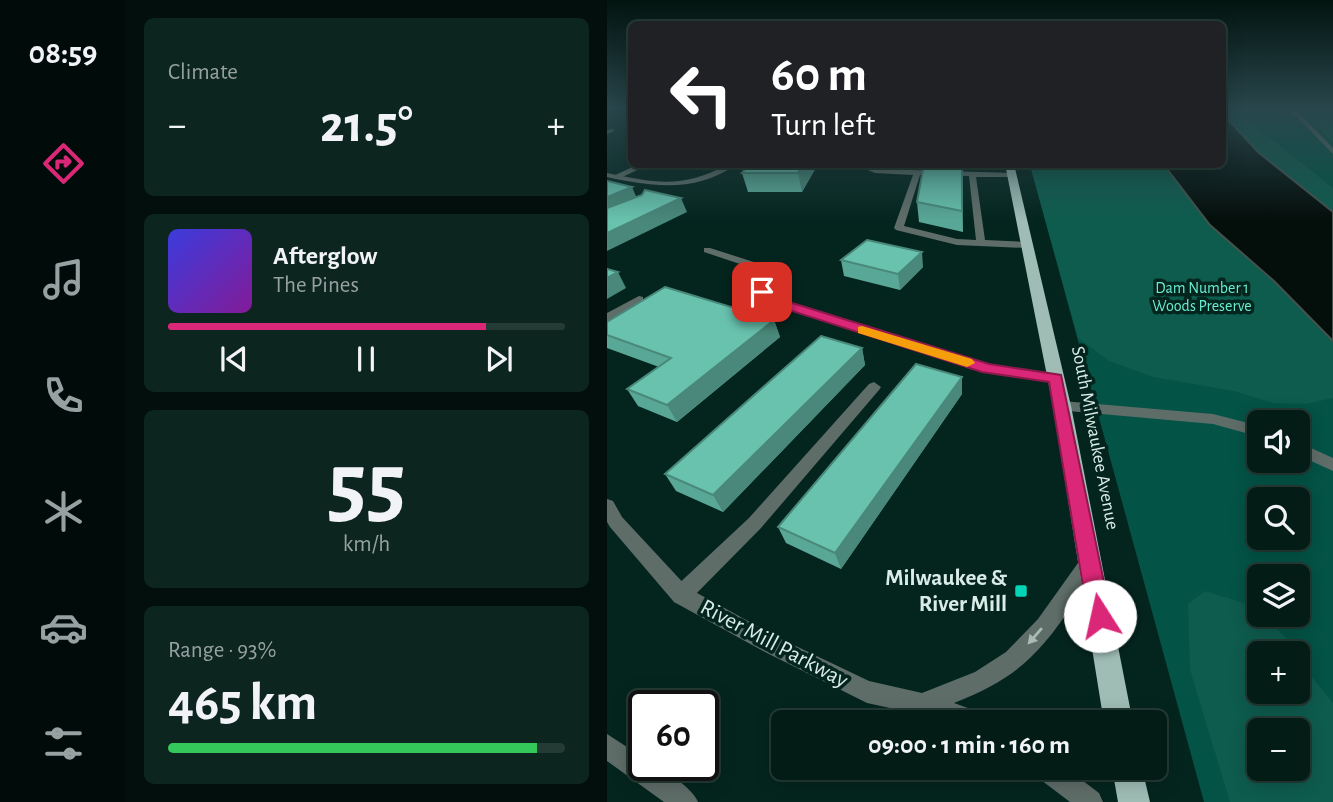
<!DOCTYPE html>
<meta charset="utf-8">
<style>
:root{--surface:#031c16;--page:#0d251f;--text:#f1f3f6;--muted:#97a1a1;--line:#243a35;--accent:#db2777}
body{margin:0;font-family:"Alegreya Sans",sans-serif;background:var(--page);color:var(--text);height:100vh;display:flex;flex-direction:column;font-size:26px;white-space:nowrap}
*{box-sizing:border-box;margin:0}
p{font-size:23px;color:var(--muted)}
.icon{flex:none;width:38px;height:38px;fill:none;stroke:currentColor;stroke-width:2;stroke-linecap:round;stroke-linejoin:round}
.map{position:relative;flex:1;overflow:hidden}
.panel{display:flex;flex-direction:column;gap:18px;padding:18px;background:#020f0c;width:481px}
.panel>*{flex:none}
.guide{position:absolute;left:21px;top:21px;width:598px;height:147px;border-radius:10px;box-shadow:0 4px 18px #0003,0 0 0 2px var(--line);background:#202124;color:#fff;overflow:hidden}
.fabs{position:absolute;left:640px;top:410px;display:grid;gap:14px}
.fabs a{display:grid;place-items:center;width:63px;height:63px;border-radius:10px;background:var(--surface);box-shadow:0 4px 18px #0003,0 0 0 2px var(--line);font-size:35px}
.speed{position:absolute;left:21px;top:690px;display:flex;gap:14px;font-size:35px;font-weight:700;text-align:center}
.speed>*{display:grid;place-content:center;width:91px;height:91px;border-radius:50%;background:var(--surface);box-shadow:0 4px 18px #0003,0 0 0 2px var(--line);line-height:1}
.speed .limit{border:4px solid #111;border-radius:10px;background:#fff;color:#111}
.pin{position:absolute;display:grid;place-items:center;width:60px;height:60px;color:#fff;margin:-30px;border-radius:14px;box-shadow:0 4px 10px #0006}
.me{position:absolute;width:77px;margin:-38px;rotate:350deg;stroke-linejoin:round;filter:drop-shadow(0 0 5px #0008)}
.turn{display:flex;align-items:center;gap:24px;height:147px;padding:0 28px;font-size:32px}
.turn .icon{width:91px;height:91px;stroke-width:2.5}
.turn b{display:block;font-size:49px;line-height:60px}
.big{font-size:52px;font-weight:700;line-height:1.1}
.panel .card{flex:1;display:flex;flex-direction:column;justify-content:center;gap:10px;min-width:0;padding:0 24px;border-radius:10px;background:var(--page)}
.panel .dial{align-items:center;gap:0}
.dial b{font-size:91px;line-height:1}
.song{display:flex;align-items:center;gap:21px}
.cover{width:84px;height:84px;border-radius:10px;background:linear-gradient(135deg,hsl(240 70% 55%),hsl(290 70% 35%))}
.played{height:7px;border-radius:4px;background:linear-gradient(90deg,var(--accent) 80%,var(--line) 80%)}
.keys{display:flex;justify-content:space-around;direction:ltr}
.heat{display:flex;justify-content:space-between;align-items:center;font-size:38px;direction:ltr}
.charge{height:10px;border-radius:5px;background:linear-gradient(90deg,#34c759 93%,var(--line) 0)}
.trip{position:absolute;left:164px;top:710px;width:396px;height:70px;border-radius:10px;background:var(--surface);box-shadow:0 4px 18px #0003,0 0 0 2px var(--line);font-weight:700;line-height:70px;text-align:center}
main{display:flex;flex:1;min-height:0}
.dock{display:flex;flex-direction:column;width:126px;justify-content:space-around;align-items:center;background:#010b09;color:var(--muted)}
.dock .icon{width:49px;height:49px}
.dock .selected{color:var(--accent)}
.dock b{font-size:32px;color:var(--text)}
.map>svg:first-child{display:block}
.green{fill:#035346;fill-rule:evenodd}
.forest{fill:#0e5c4e;fill-rule:evenodd}
.water{fill:#040e0b;stroke:#44514d;stroke-width:2}
.lines{fill:none;stroke-linecap:round;stroke-linejoin:round}
.service{fill:#5f6d69;fill-rule:evenodd}
.minor{fill:#5f6d69;fill-rule:evenodd}
.primary{fill:#9fbdb5;fill-rule:evenodd}
.wall{fill:#59a796}
.shaded-wall{fill:#49887a}
.building{fill:#68c2ae;stroke:#49887a;stroke-width:2}
.oneway{fill:#a9b9b5}
.route{fill:#db2777;stroke:#8e194d;stroke-width:2}
.slow{fill:#f59e0b}
.poi-dot{fill:#03d5b6;stroke:#04251e;stroke-width:2.5}
.labels{text-anchor:middle;dominant-baseline:central;stroke-width:7;stroke-linejoin:round;paint-order:stroke}
.far-park-label{font-size:16px;fill:#69ecd0;stroke:#04251e}
.street-label{font-size:19px;fill:#daece7;stroke:#04251e}
.near-poi-label{font-size:23px;font-weight:bold;fill:#daece7;stroke:#04251e;text-anchor:end}
.near-street-label{font-size:23px;fill:#daece7;stroke:#04251e}
</style>
<main>
<nav class="dock">
<b>08:59</b>
<svg class="icon selected" aria-label="directions" viewBox="0 0 24 24"><path d="M12 3l9 9-9 9-9-9zM9 14v-3h6M13 9l2 2-2 2"/></svg>
<svg class="icon" aria-label="music" viewBox="0 0 24 24"><path d="M9 18V5l10-2v13"/><circle cx="6" cy="18" r="3"/><circle cx="16" cy="16" r="3"/></svg>
<svg class="icon" aria-label="phone" viewBox="0 0 24 24"><path d="M5 4h4l2 5-3 2q2 4 5 5l2-3 5 2v4C11 20 4 13 5 4z"/></svg>
<svg class="icon" aria-label="climate" viewBox="0 0 24 24"><path d="M12 3v18M4 7l16 10M4 17L20 7"/></svg>
<svg class="icon" aria-label="car" viewBox="0 0 24 24"><path d="M5 17H2v-5l4-1 3-4h7l3 4 3 1v5h-3M9 17h6M6 11h13"/><circle cx="7" cy="17" r="2"/><circle cx="17" cy="17" r="2"/></svg>
<svg class="icon" aria-label="filters" viewBox="0 0 24 24"><path d="M4 7h16M4 17h16"/><circle cx="9" cy="7" r="2"/><circle cx="15" cy="17" r="2"/></svg>
</nav>
<section class="panel">
<div class="card"><p>Climate</p>
<div class="heat"><a>−</a><b class="big">21.5°</b><a>+</a></div>
</div>
<div class="card">
<div class="song"><i class="cover"></i><div><b>Afterglow</b><p>The Pines</p></div></div>
<div class="played"></div>
<div class="keys"><svg class="icon" aria-label="previous" viewBox="0 0 24 24"><path d="M18 5L8 12l10 7zM5 5v14"/></svg><svg class="icon" aria-label="pause" viewBox="0 0 24 24"><path d="M8 5v14M16 5v14"/></svg><svg class="icon" aria-label="next" viewBox="0 0 24 24"><path d="M6 5l10 7-10 7zM19 5v14"/></svg></div>
</div>
<div class="card dial"><b>55</b><p>km/h</p></div>
<div class="card"><p>Range · 93%</p><b class="big">465 km</b><div class="charge"></div></div>
</section>
<div class="map">
<svg width="726" height="802" viewBox="0 0 726 802">
<rect width="100%" height="100%" fill="#04251e"/>
<!-- green -->
<path class="green" d="M616,109h110v693h-129l-174,-637 193,-1zM653,422h38v38h-38zM653,499h38v38h-38zM653,576h38v38h-38zM653,653h38v38h-38zM653,730h38v38h-38z"/>
<!-- forest -->
<path class="forest" d="M616,109h11l99,79v24l-75,-60 -35,-38z
M690,109h36v34l-31,-30z
M423,165h134l46,60 64,56 59,60v57l-27,6 -33,-1 -39,-12 -81,-14 -44,-16 -31,-23z
M598,591l49,15 42,42 19,33 18,22v99h-103l-40,-132 -2,-66zM653,653h38v38h-38zM653,730h38v38h-38z"/>
<!-- water -->
<path class="water" d="M616,114l35,38 75,60v129l-59,-60 -64,-56 -46,-60 59,-1z"/>
<g class="lines">
<!-- service -->
<path class="service" d="M682,109h6l38,39v6z
M7,129v2l-7,3v-4z
M32,164h11l-32,15 -7,-2z
M247,164h11l11,5 138,4v4h-38l9,63 41,2 5,3 -5,3 -69,-3 -61,-15 -2,-2 19,-53 -38,-2zM313,175l49,1 7,64 -19,-1 -53,-13z
M97,248h6l50,16 10,9 -3,19 6,6 215,67 68,9 7,4 -7,4 -74,-10 -217,-70 -8,-10 3,-18 -8,-6 -48,-16z
M32,296l4,1v4l-36,20v-8z
M267,382l7,5 -2,3 -118,138 -73,74 -7,3 -7,-3 -3,-7 3,-7 75,-70 120,-134z
M455,401l151,13 47,12v11l-47,-13 -156,-14 -2,-4z
M691,442l35,16v13l-35,-16z
M0,734l37,24v7c16,0 48,22 54,37h-34l-57,-41z"/>
<!-- minor -->
<path class="minor" d="M121,164h9c-41,29 -84,23 -130,13v-4c47,10 77,16 121,-9z
M0,499l6,2 9,16 66,71 91,50 90,43 53,12 53,-21 31,-20 32,-33 45,-63 7,-3 7,3 2,6c-6,15 -17,28 -26,42 -35,53 -60,76 -119,99l33,12 4,8h-47l-22,-8 -55,-12 -102,-51 -91,-50 -64,-75 -3,-5z
M427,768h32l33,25 4,9h-33l-33,-25z"/>
<!-- primary -->
<path class="primary" d="M398,164h9l57,242 62,317h-29l-51,-317z
M505,768h30l8,34h-32z"/>
</g>
<!-- wall -->
<path class="wall" d="M142,164h69l-16,28h-54l-6,-19z
M355,166l1,66 -44,-10 -2,-20z
M234,260l82,7 -23,23 -56,-14z
M167,320l6,17 -103,85 -39,-16 -11,-17 32,-22 -52,-19v-26z
M255,348l3,17 -142,147 -47,-21 -11,-17z
M355,377v17l-121,175 -55,-26 -8,-16z"/>
<!-- shaded-wall -->
<path class="shaded-wall" d="M196,164h15l-16,28 -4,-19z
M25,187l6,14 -31,13v-17z
M74,198l6,14 -80,39v-18z
M315,252l1,15 -23,23 -2,-16z
M11,272l8,16 -19,11v-21z
M167,320l6,17 -103,85 -10,-17z
M255,348l3,17 -142,147 -10,-17z
M355,377v17l-121,175 -6,-16z"/>
<!-- building -->
<path class="building" d="M142,164h54l-5,9h-56z
M317,164h31l7,2v45l-45,-9z
M0,181l25,6 -25,10z
M38,190l36,8 -74,35v-25l35,-13z
M260,240l55,12 -24,22 -57,-14z
M0,269l11,3 -11,6z
M58,287l109,33 -107,85 -40,-16 44,-31 -64,-23v-13z
M214,336l41,12 -149,147 -48,-21z
M309,364l46,13 -127,176 -57,-26z"/>
<!-- one-way arrows -->
<defs><path id="oneway-solid" d="M-6-.8H1V-3.2L6.5 0L1 3.2V.8H-6Z" transform="scale(1.75)"/></defs>
<use class="oneway" href="#oneway-solid" transform="translate(428 636) rotate(131)"/>
<!-- sky -->
<linearGradient id="sky" x2="0" y2="1"><stop stop-color="#021410"/><stop offset="0.49" stop-color="#29464c"/><stop offset="1" stop-color="#29464c" stop-opacity="0"/></linearGradient>
<rect width="726" height="221" fill="url(#sky)"/>
<!-- route -->
<path class="route" d="M155,289l11,8 216,67 72,11 50,241 -3,8 -8,3 -8,-3 -4,-8 -39,-234 -67,-10 -218,-70 -8,-10z"/>
<!-- slow -->
<path class="slow" d="M255,326l110,33 3,4 -8,4 -109,-34v-6z"/>
<!-- markers -->
<rect class="poi-dot" x="407" y="584" width="14" height="14" rx="3.5"/>
<g class="labels">
<!-- far-park labels -->
<g class="far-park-label">
<text x="595" y="288">Dam Number 1<tspan x="595" dy="18">Woods Preserve</tspan></text>
</g>
<!-- street labels -->
<g class="street-label">
<text transform="translate(488 438) rotate(79)">South Milwaukee Avenue</text>
</g>
<!-- near-poi labels -->
<g class="near-poi-label">
<text x="400" y="578">Milwaukee &amp;<tspan x="400" dy="26">River Mill</tspan></text>
</g>
<!-- near-street labels -->
<g class="near-street-label">
<text transform="translate(167 644) rotate(28)">River Mill Parkway</text>
</g>
</g>
</svg>
<div class="fabs">
<a><svg class="icon" aria-label="sound" viewBox="0 0 24 24"><path d="M4 9h4l5-4v14l-5-4H4zM17 9q2 3 0 6"/></svg></a>
<a><svg class="icon" aria-label="search" viewBox="0 0 24 24"><circle cx="10" cy="10" r="6"/><path d="M15 15l6 6"/></svg></a>
<a><svg class="icon" aria-label="layers" viewBox="0 0 24 24"><path d="M12 4l9 5-9 5-9-5zM3 14l9 5 9-5"/></svg></a>
<a>+</a>
<a>−</a>
</div>
<div class="speed"><div class="limit">60</div></div>
<div class="pin" style="left:155px;top:292px;background:#d93025"><svg class="icon" aria-label="arrive" viewBox="0 0 24 24"><path d="M6 21V4h12l-3 4 3 4H6"/></svg></div>
<svg class="me" style="left:493px;top:616px" viewBox="-20 -20 40 40"><circle r="19" fill="#fff"/><path d="M0-13L10 11 0 6-10 11z" fill="#db2777"/></svg>
<div class="trip">09:00 · 1 min · 160 m</div>
<div class="guide">
<div class="turn"><svg class="icon" aria-label="left" viewBox="0 0 24 24"><path d="M17 20v-9H6M10 6l-5 5 5 5"/></svg><div><b>60 m</b>Turn left</div></div>
</div>
</div>
</main>
